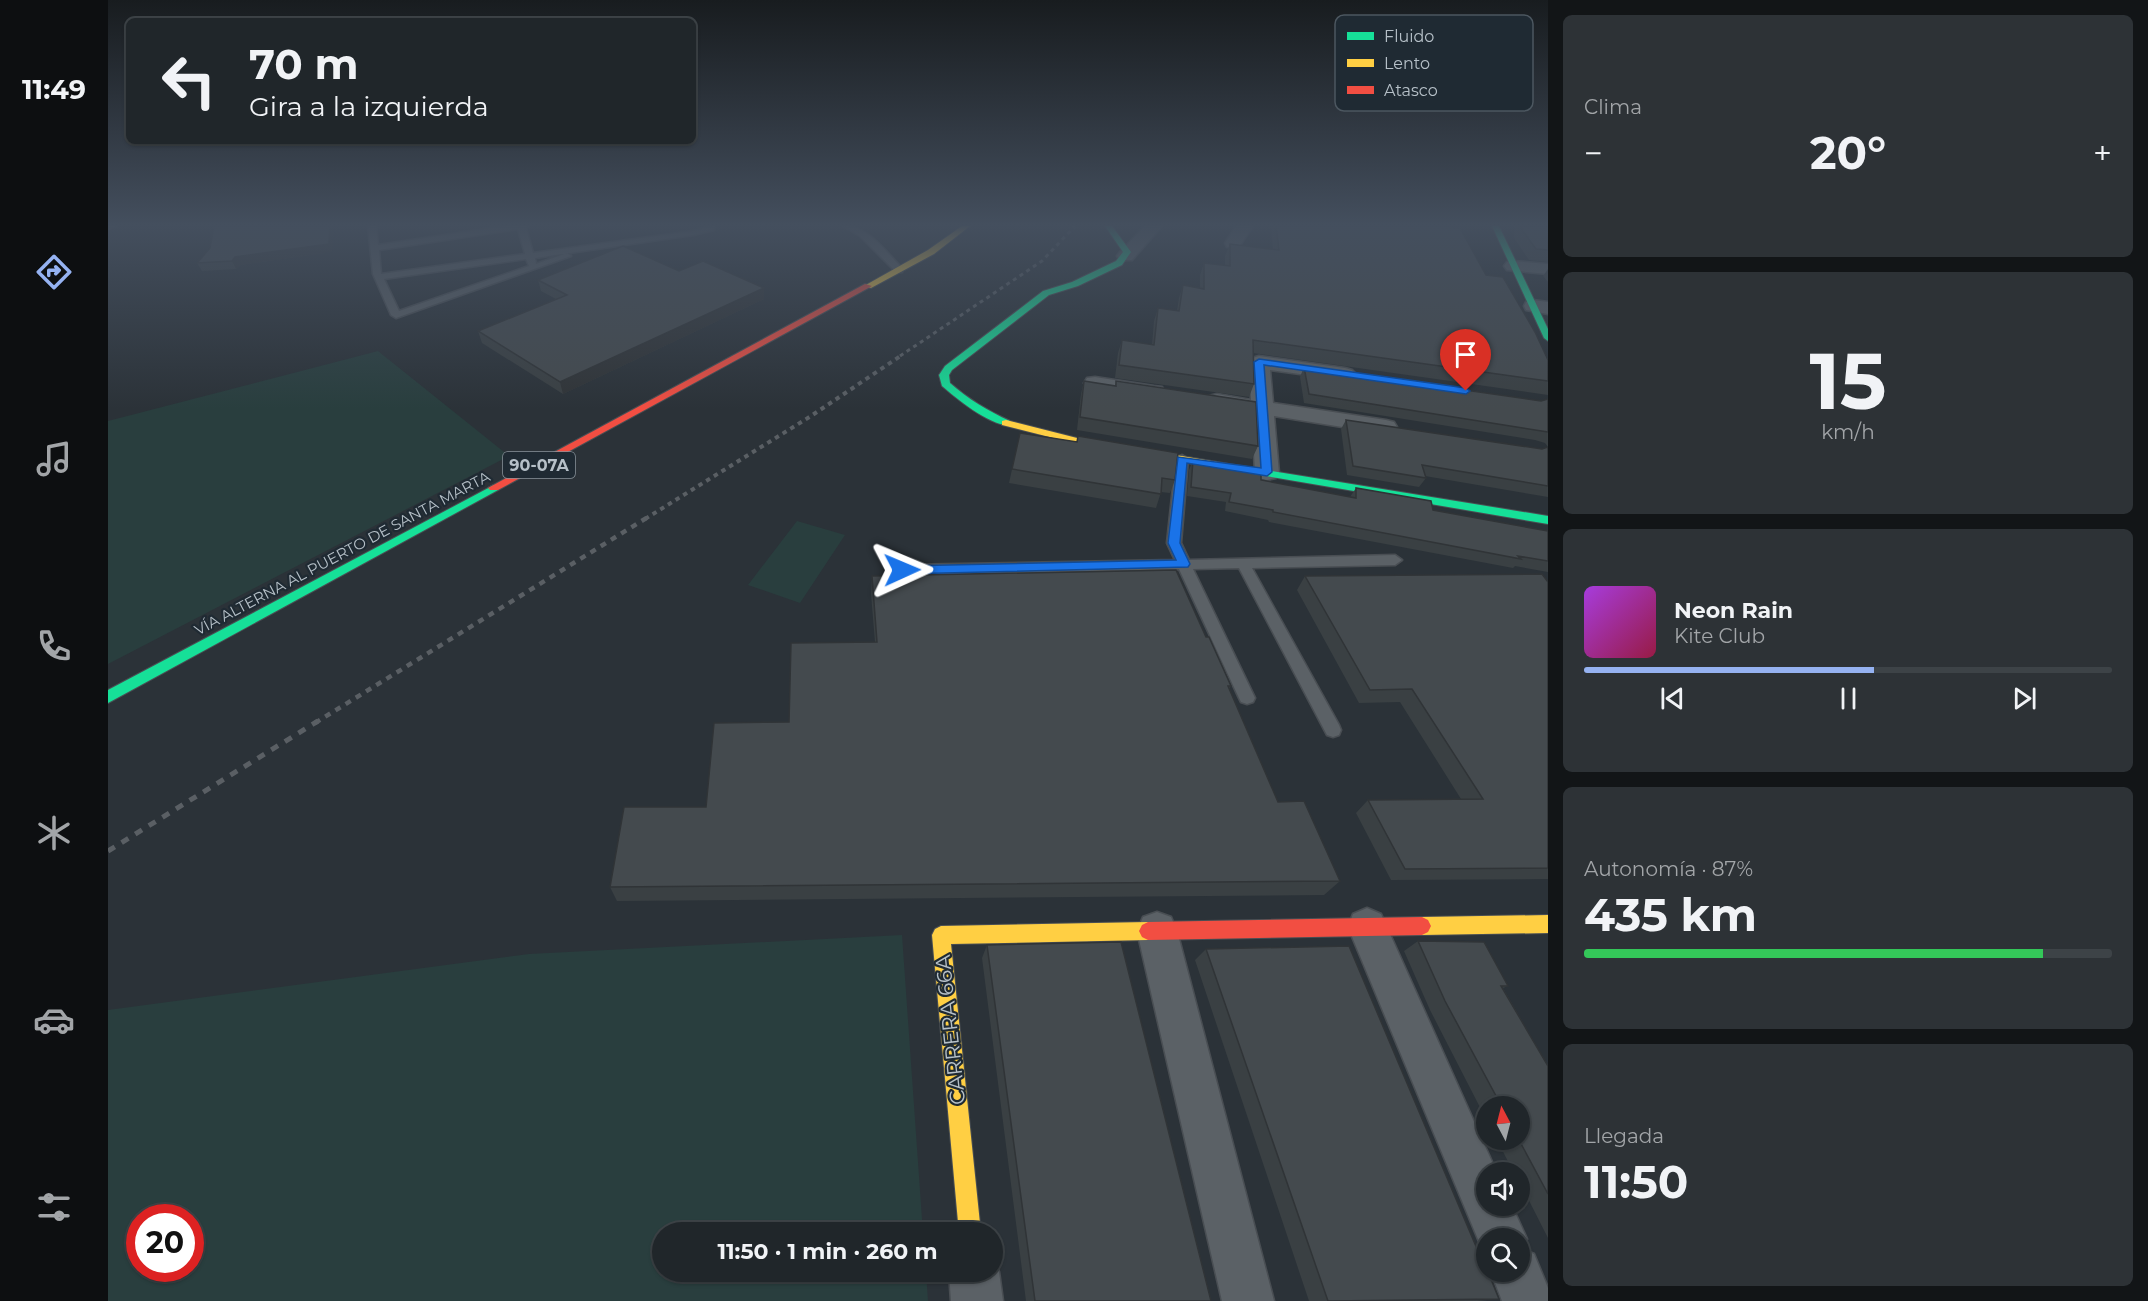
<!DOCTYPE html>
<html lang="es">
<meta charset="utf-8">
<style>
:root{--surface:#20262a;--page:#2d3236;--text:#f1f3f6;--muted:#a2a5a8;--line:#3d4347;--accent:#95b2f1}
body{margin:0;font-family:Montserrat,sans-serif;background:var(--page);color:var(--text);height:100vh;display:flex;flex-direction:column;font-size:22px;white-space:nowrap}
*{box-sizing:border-box;margin:0}
p{font-size:20px;color:var(--muted)}
.icon{flex:none;width:33px;height:33px;fill:none;stroke:currentColor;stroke-width:2;stroke-linecap:round;stroke-linejoin:round}
.map{position:relative;flex:1;overflow:hidden}
.sheet{display:flex;flex-direction:column;gap:15px;padding:15px;background:#121517;width:600px}
.sheet>*{flex:none}
.guide{position:absolute;left:18px;top:18px;width:570px;height:126px;border-radius:9px;box-shadow:0 2px 4px #0004,0 0 0 2px var(--line);background:#20262a;color:var(--text);overflow:hidden}
.needle{width:39px;rotate:353deg}
.fabs{position:absolute;left:1368px;top:1096px;display:grid;gap:12px}
.fabs a{display:grid;place-items:center;width:54px;height:54px;border-radius:50%;background:var(--surface);box-shadow:0 2px 4px #0004,0 0 0 2px var(--line);font-size:30px}
.speed{position:absolute;left:18px;top:1204px;display:flex;gap:12px;font-size:30px;font-weight:700;text-align:center}
.speed>*{display:grid;place-content:center;width:78px;height:78px;border-radius:50%;background:var(--surface);box-shadow:0 2px 4px #0004,0 0 0 2px var(--line);line-height:1}
.speed .limit{border:9px solid #d22;background:#fff;color:#111}
.pin{position:absolute;display:grid;place-items:center;width:51px;height:51px;color:#fff;margin:-62px -26px;border-radius:50% 50% 50% 0;rotate:-45deg;box-shadow:0 0 6px #0007}
.pin .icon{rotate:45deg}
.me{position:absolute;width:66px;margin:-33px;rotate:89deg;stroke-linejoin:round;filter:drop-shadow(0 0 4px #0008)}
.turn{display:flex;align-items:center;gap:21px;height:126px;padding:0 24px;font-size:27px}
.turn .icon{width:78px;height:78px;stroke-width:2.5}
.turn b{display:block;font-size:42px;line-height:51px}
.big{font-size:45px;font-weight:700;line-height:1.1}
.sheet .tile{flex:1;display:flex;flex-direction:column;justify-content:center;gap:9px;min-width:0;padding:0 21px;border-radius:9px;background:var(--page)}
.sheet .dial{align-items:center;gap:0}
.dial b{font-size:78px;line-height:1}
.song{display:flex;align-items:center;gap:18px}
.cover{width:72px;height:72px;border-radius:9px;background:linear-gradient(135deg,hsl(280 70% 55%),hsl(340 70% 35%))}
.played{height:6px;border-radius:3px;background:linear-gradient(90deg,var(--accent) 55%,var(--line) 55%)}
.keys{display:flex;justify-content:space-around;direction:ltr}
.heat{display:flex;justify-content:space-between;align-items:center;font-size:33px;direction:ltr}
.charge{height:9px;border-radius:4px;background:linear-gradient(90deg,#34c759 87%,var(--line) 0)}
.trip{position:absolute;left:544px;top:1222px;width:351px;height:60px;border-radius:30px;background:var(--surface);box-shadow:0 2px 4px #0004,0 0 0 2px var(--line);font-weight:700;line-height:60px;text-align:center}
main{display:flex;flex:1;min-height:0}
.tabs{display:flex;flex-direction:column;width:108px;justify-content:space-around;align-items:center;background:#0d0f11;color:var(--muted)}
.tabs .icon{width:42px;height:42px}
.tabs .current{color:var(--accent)}
.tabs b{font-size:27px;color:var(--text)}
.map>svg:first-child{display:block}
.green{fill:#293e3e;fill-rule:evenodd}
.lines{fill:none;stroke-linecap:round;stroke-linejoin:round}
.lane-casing{stroke:#494e53;stroke-width:3}
.street-casing{stroke:#494e53;stroke-width:3}
.fast-casing{stroke:#494e53;stroke-width:2}
.slow-casing{stroke:#494e53;stroke-width:2}
.jam-casing{stroke:#494e53;stroke-width:2}
.lane{fill:#5b6166;fill-rule:evenodd}
.street{fill:#5b6166;fill-rule:evenodd}
.fast{fill:#16e098;fill-rule:evenodd}
.slow{fill:#ffcf43;fill-rule:evenodd}
.jam{fill:#f24e42;fill-rule:evenodd}
.rail-far3{stroke:#5a5f64;stroke-width:3;stroke-dasharray:4 4;stroke-linecap:butt}
.rail-far2{stroke:#5a5f64;stroke-width:4;stroke-dasharray:4.5 4.5;stroke-linecap:butt}
.rail-far1{stroke:#5a5f64;stroke-width:4.5;stroke-dasharray:6 6;stroke-linecap:butt}
.rail{stroke:#5a5f64;stroke-width:5;stroke-dasharray:8 8;stroke-linecap:butt}
.wall{fill:#3a4043}
.shaded-wall{fill:#303437}
.building{fill:#444a4e;stroke:#303437;stroke-width:1.5}
.route{fill:#1a73e8;stroke:#114b97;stroke-width:1.5}
.labels{text-anchor:middle;dominant-baseline:central;stroke-width:4.5;stroke-linejoin:round;paint-order:stroke}
.far-street-label{font-size:15px;fill:#b6c0c8;stroke:#1f2a33}
.shield{fill:#1f2a33;stroke:#89939b;stroke-width:1.5}
.shield-label{font-size:16px;font-weight:bold;fill:#b6c0c8}
.near-street-label{font-size:21px;fill:#b6c0c8;stroke:#1f2a33}
.key{fill:#1f2a33;stroke:#4c5760;stroke-width:1.5}
.key-label{font-size:16px;fill:#b6c0c8}
</style>
<main>
<nav class="tabs">
<b>11:49</b>
<svg class="icon current" aria-label="directions" viewBox="0 0 24 24"><path d="M12 3l9 9-9 9-9-9zM9 14v-3h6M13 9l2 2-2 2"/></svg>
<svg class="icon" aria-label="music" viewBox="0 0 24 24"><path d="M9 18V5l10-2v13"/><circle cx="6" cy="18" r="3"/><circle cx="16" cy="16" r="3"/></svg>
<svg class="icon" aria-label="phone" viewBox="0 0 24 24"><path d="M5 4h4l2 5-3 2q2 4 5 5l2-3 5 2v4C11 20 4 13 5 4z"/></svg>
<svg class="icon" aria-label="climate" viewBox="0 0 24 24"><path d="M12 3v18M4 7l16 10M4 17L20 7"/></svg>
<svg class="icon" aria-label="car" viewBox="0 0 24 24"><path d="M5 17H2v-5l4-1 3-4h7l3 4 3 1v5h-3M9 17h6M6 11h13"/><circle cx="7" cy="17" r="2"/><circle cx="17" cy="17" r="2"/></svg>
<svg class="icon" aria-label="filters" viewBox="0 0 24 24"><path d="M4 7h16M4 17h16"/><circle cx="9" cy="7" r="2"/><circle cx="15" cy="17" r="2"/></svg>
</nav>
<div class="map">
<svg width="1440" height="1301" viewBox="0 0 1440 1301">
<rect width="100%" height="100%" fill="#2b3238"/>
<!-- green -->
<path class="green" d="M270,351l131,105 -401,208v-243z
M689,521l48,14 -45,68 -52,-18z
M794,935l21,298h-260v39h263l2,29h-820v-291l421,-56zM32,1218h50v51h-50z"/>
<g class="lines">
<defs>
<path id="lane" d="M0,226h8l-8,3z
M260,226h8l2,19 127,-19h23l-2,2 7,25 160,-22 21,-5v4l-21,5 -158,23 1,6 31,-11 4,3 -175,62 -5,-3 -18,-41zM410,229l7,25 -144,20 -2,-24zM418,259l3,7 -130,45 -15,-32z
M735,226c26,0 42,25 59,42v4h-6l-36,-36z
M1074,455l6,4 -7,84 8,17 206,-5 7,5 -7,5 -143,3 87,157 2,5 -2,5 -6,2 -6,-2 -88,-167 -46,1 62,129 -2,4 -6,2 -6,-2 -2,-4 -60,-129 -277,6 -7,-5 7,-5 273,-5 -8,-17 9,-84z"/>
<path id="street" d="M1037,226h17l-30,34h-12l-3,-4 3,-4z
M1128,226h17l-14,21h-12l-2,-4z
M1405,261l35,3v10l-41,-4 -3,-4 3,-4z
M1425,300l15,2v12l-22,-4 -2,-4 2,-4z
M1151,356l86,12 7,2 4,4 -4,4 -7,2 -75,-10 3,33 113,17 8,2 3,5 -3,5 -8,2 -112,-18 5,57 -3,5 -9,2 -9,-2 -3,-5 -3,-60 -43,-7 -3,-5 3,-5 8,-2 34,6 -2,-38 3,-4z
M987,377l59,9 8,1 3,5 -3,5 -8,1 -67,-10 -3,-5 3,-5z
M1259,908l14,6 116,259h-11v33h26l15,33 -5,10 12,5 14,34v13h-46l-11,-29h29v-33h-34v18l-1,-1 -137,-329 5,-13z
M1049,912l14,5 6,14 97,370h-52l-85,-370 6,-14z
M885,1257l6,15 4,29h-52l-2,-29h44z"/>
<path id="fast" d="M997,226h7l19,26 -9,13 -44,21 -29,9 -97,75 -3,5 1,8c18,16 38,28 60,38v4c-19,2 -54,-27 -68,-39l-3,-11 6,-9 98,-75 29,-9 44,-21 7,-9z
M1384,226h7l49,103v12l-4,-3z
M1121,464l319,52v8l-323,-55 -1,-2z
M386,485l4,1v4l-390,213v-13z"/>
<path id="slow" d="M854,226h8l-36,28 -63,34 -7,-2 64,-36z
M898,420l75,19 148,25 5,3 -5,3 -148,-25 -79,-20v-4z
M1440,915v18l-126,2 -6,-3 -3,-6 3,-6 6,-3z
M1040,922l6,3 3,6 -3,6 -6,3 -197,4 30,289h-22l-27,-298 3,-6 6,-3z"/>
<path id="jam" d="M757,284l7,2 -374,204h-8l-2,-2z
M1314,917l6,3 3,6 -3,6 -6,3 -274,5 -6,-3 -3,-6 3,-6 6,-3z"/>
</defs>
<!-- lane casing -->
<use href="#lane" class="lane-casing"/>
<!-- street casing -->
<use href="#street" class="street-casing"/>
<!-- fast casing -->
<use href="#fast" class="fast-casing"/>
<!-- slow casing -->
<use href="#slow" class="slow-casing"/>
<!-- jam casing -->
<use href="#jam" class="jam-casing"/>
<!-- lane -->
<use href="#lane" class="lane"/>
<!-- street -->
<use href="#street" class="street"/>
<!-- fast -->
<use href="#fast" class="fast"/>
<!-- slow -->
<use href="#slow" class="slow"/>
<!-- jam -->
<use href="#jam" class="jam"/>
<!-- rail-far3 -->
<path class="rail-far3" d="M792,356l142,-95 33,-35"/>
<!-- rail-far2 -->
<path class="rail-far2" d="M537,519l166,-103 91,-61"/>
<!-- rail-far1 -->
<path class="rail-far1" d="M207,723l333,-206"/>
<!-- rail -->
<path class="rail" d="M0,851l210,-130"/>
</g>
<!-- wall -->
<path class="wall" d="M1163,226h172l43,49 62,85v35l-295,-42 1,31 -5,13 -134,-19 3,-25 4,-13 30,5 2,-24 4,-13 19,3 2,-13 4,-13 17,3v-13l4,-12 21,3v-10l5,-12 43,6z
M1406,226h34v36l-19,-2 -15,-22z
M224,252l-92,13 -4,4 -34,2 -5,-8z
M1440,269v13l-5,-6z
M571,271l85,17v11l-201,95 -81,-51 -4,-12 78,-32 -15,-8 -3,-11z
M1196,367l237,34 7,-2v48l-3,-4 -10,-3 -231,-37 -4,-26z
M976,381l31,5 1,-5 142,65 -6,13 -175,-29 4,-36z
M1238,420l196,29 6,-2v50l-123,-21 1,2 -7,9 -72,-12 -6,-46z
M912,433l57,9 1,-6 97,44 -5,13 -9,-1 -5,16 -147,-25z
M1085,460l68,20 89,17 6,-9 77,22 115,21v41l-33,-6 -2,2 -244,-46 -1,-2 -43,-9 1,-9 -39,-6 2,-26z
M764,576l334,61 25,49 -2,3 49,113 62,79 -16,14 -707,6 -7,-14 96,-80 83,-85 86,-80 -4,-48z
M1197,576l243,6v297l-157,1 -35,-67 12,-13 93,-1 -61,-97 -41,1 -62,-113z
M1310,941l90,45 -5,2 45,78v172l-28,-55v-10h-6l-17,-33h23v-33h-34v12l-56,-109 -26,-59z
M879,945l224,356h-185l-44,-343z
M1098,949l293,350 -22,2h-168l-114,-341z"/>
<!-- shaded-wall -->
<path class="shaded-wall" d="M222,226h4l-2,26 -92,13 -4,4 -4,-8 3,-4z
M656,288v11l-201,95 -3,-12z"/>
<!-- building -->
<path class="building" d="M106,226h116l-1,18 -94,13 -3,4 -35,2 13,-15z
M1168,226h167l17,2 26,47 17,2 32,55 13,28v21l-295,-41 1,44 -135,-19 3,-25 32,5 4,-37 21,3 4,-26 21,4v-26l26,3v-22l49,6z
M1440,226v24l-12,-1 -16,-22z
M515,246l56,25 24,-10 61,27 -204,94 -82,-51 89,-36 -29,-15z
M1196,367l237,34 7,-2v33l-239,-38z
M976,381l32,5v-5l140,21 2,44 -178,-29z
M1238,420l196,29 6,-2v39l-126,-21 4,13 -73,-12z
M912,433l57,9 1,-6 100,17 -3,27 -13,-2 -1,16 -149,-25z
M1085,460l68,12v8l95,18v-10l75,13 2,9 115,21v30l-30,-5 3,3 -248,-47v-2l-44,-8 2,-9 -40,-6z
M1068,570l30,67h3l22,49h-3l50,116 26,-1 36,80 -730,6 14,-80h82l8,-84 75,-1 2,-79 86,-1 -5,-66z
M1434,574l6,8v286l-143,1 -37,-69 115,-1 -71,-110 -42,1 -65,-114z
M1310,941l66,1 24,44h-7l47,80v128l-29,-54 1,-33h-18l-57,-106z
M1013,942l90,359h-176l-48,-356z
M1241,946l137,324v2h2l11,27 -171,2 -122,-352z"/>
<!-- sky -->
<linearGradient id="sky" x2="0" y2="1"><stop stop-color="#181c1f"/><stop offset="0.55" stop-color="#444f5e"/><stop offset="1" stop-color="#444f5e" stop-opacity="0"/></linearGradient>
<rect width="1440" height="409" fill="url(#sky)"/>
<!-- route -->
<path class="route" d="M1151,359l207,29 4,3 -4,3 -202,-29 8,107 -5,4 -80,-13 -7,80 10,21 -2,3 -286,7 -6,-4 6,-4 274,-6 -8,-17 10,-86 83,11 -7,-106z"/>
<g class="labels">
<!-- far-street labels -->
<g class="far-street-label">
<text transform="translate(234 553) rotate(-28)">VÍA ALTERNA AL PUERTO DE SANTA MARTA</text>
</g>
<!-- shield labels -->
<rect class="shield" x="395" y="452" width="72" height="26" rx="4.5"/>
<g class="shield-label">
<text x="431" y="465">90-07A</text>
</g>
<!-- near-street labels -->
<g class="near-street-label">
<text transform="translate(842 1030) rotate(-96)">CARRERA 66A</text>
</g>
</g>
<!-- legend -->
<rect x="1227" y="15" width="198" height="96" rx="9" class="key"/>
<rect x="1239" y="32" width="27" height="8" fill="#16e098"/>
<rect x="1239" y="59" width="27" height="8" fill="#ffcf43"/>
<rect x="1239" y="86" width="27" height="8" fill="#f24e42"/>
<g class="key-label">
<text x="1276" y="42">Fluido</text>
<text x="1276" y="69">Lento</text>
<text x="1276" y="96">Atasco</text>
</g>
</svg>
<div class="fabs">
<a><svg class="needle" viewBox="-14 -14 28 28"><path d="M0-13l5 13h-10z" fill="#e53935"/><path d="M0 13l5-13h-10z" fill="#a2a5a8"/></svg></a>
<a><svg class="icon" aria-label="sound" viewBox="0 0 24 24"><path d="M4 9h4l5-4v14l-5-4H4zM17 9q2 3 0 6"/></svg></a>
<a><svg class="icon" aria-label="search" viewBox="0 0 24 24"><circle cx="10" cy="10" r="6"/><path d="M15 15l6 6"/></svg></a>
</div>
<div class="speed"><div class="limit">20</div></div>
<div class="pin" style="left:1358px;top:391px;background:#d93025"><svg class="icon" aria-label="arrive" viewBox="0 0 24 24"><path d="M6 21V4h12l-3 4 3 4H6"/></svg></div>
<svg class="me" style="left:794px;top:570px" viewBox="-20 -20 40 40"><path d="M0-17L14 15 0 8-14 15z" fill="#1a73e8" stroke="#fff" stroke-width="4"/></svg>
<div class="trip">11:50 · 1 min · 260 m</div>
<div class="guide">
<div class="turn"><svg class="icon" aria-label="left" viewBox="0 0 24 24"><path d="M17 20v-9H6M10 6l-5 5 5 5"/></svg><div><b>70 m</b>Gira a la izquierda</div></div>
</div>
</div>
<section class="sheet">
<div class="tile"><p>Clima</p>
<div class="heat"><a>−</a><b class="big">20°</b><a>+</a></div>
</div>
<div class="tile dial"><b>15</b><p>km/h</p></div>
<div class="tile">
<div class="song"><i class="cover"></i><div><b>Neon Rain</b><p>Kite Club</p></div></div>
<div class="played"></div>
<div class="keys"><svg class="icon" aria-label="previous" viewBox="0 0 24 24"><path d="M18 5L8 12l10 7zM5 5v14"/></svg><svg class="icon" aria-label="pause" viewBox="0 0 24 24"><path d="M8 5v14M16 5v14"/></svg><svg class="icon" aria-label="next" viewBox="0 0 24 24"><path d="M6 5l10 7-10 7zM19 5v14"/></svg></div>
</div>
<div class="tile"><p>Autonomía · 87%</p><b class="big">435 km</b><div class="charge"></div></div>
<div class="tile"><p>Llegada</p><b class="big">11:50</b></div>
</section>
</main>
